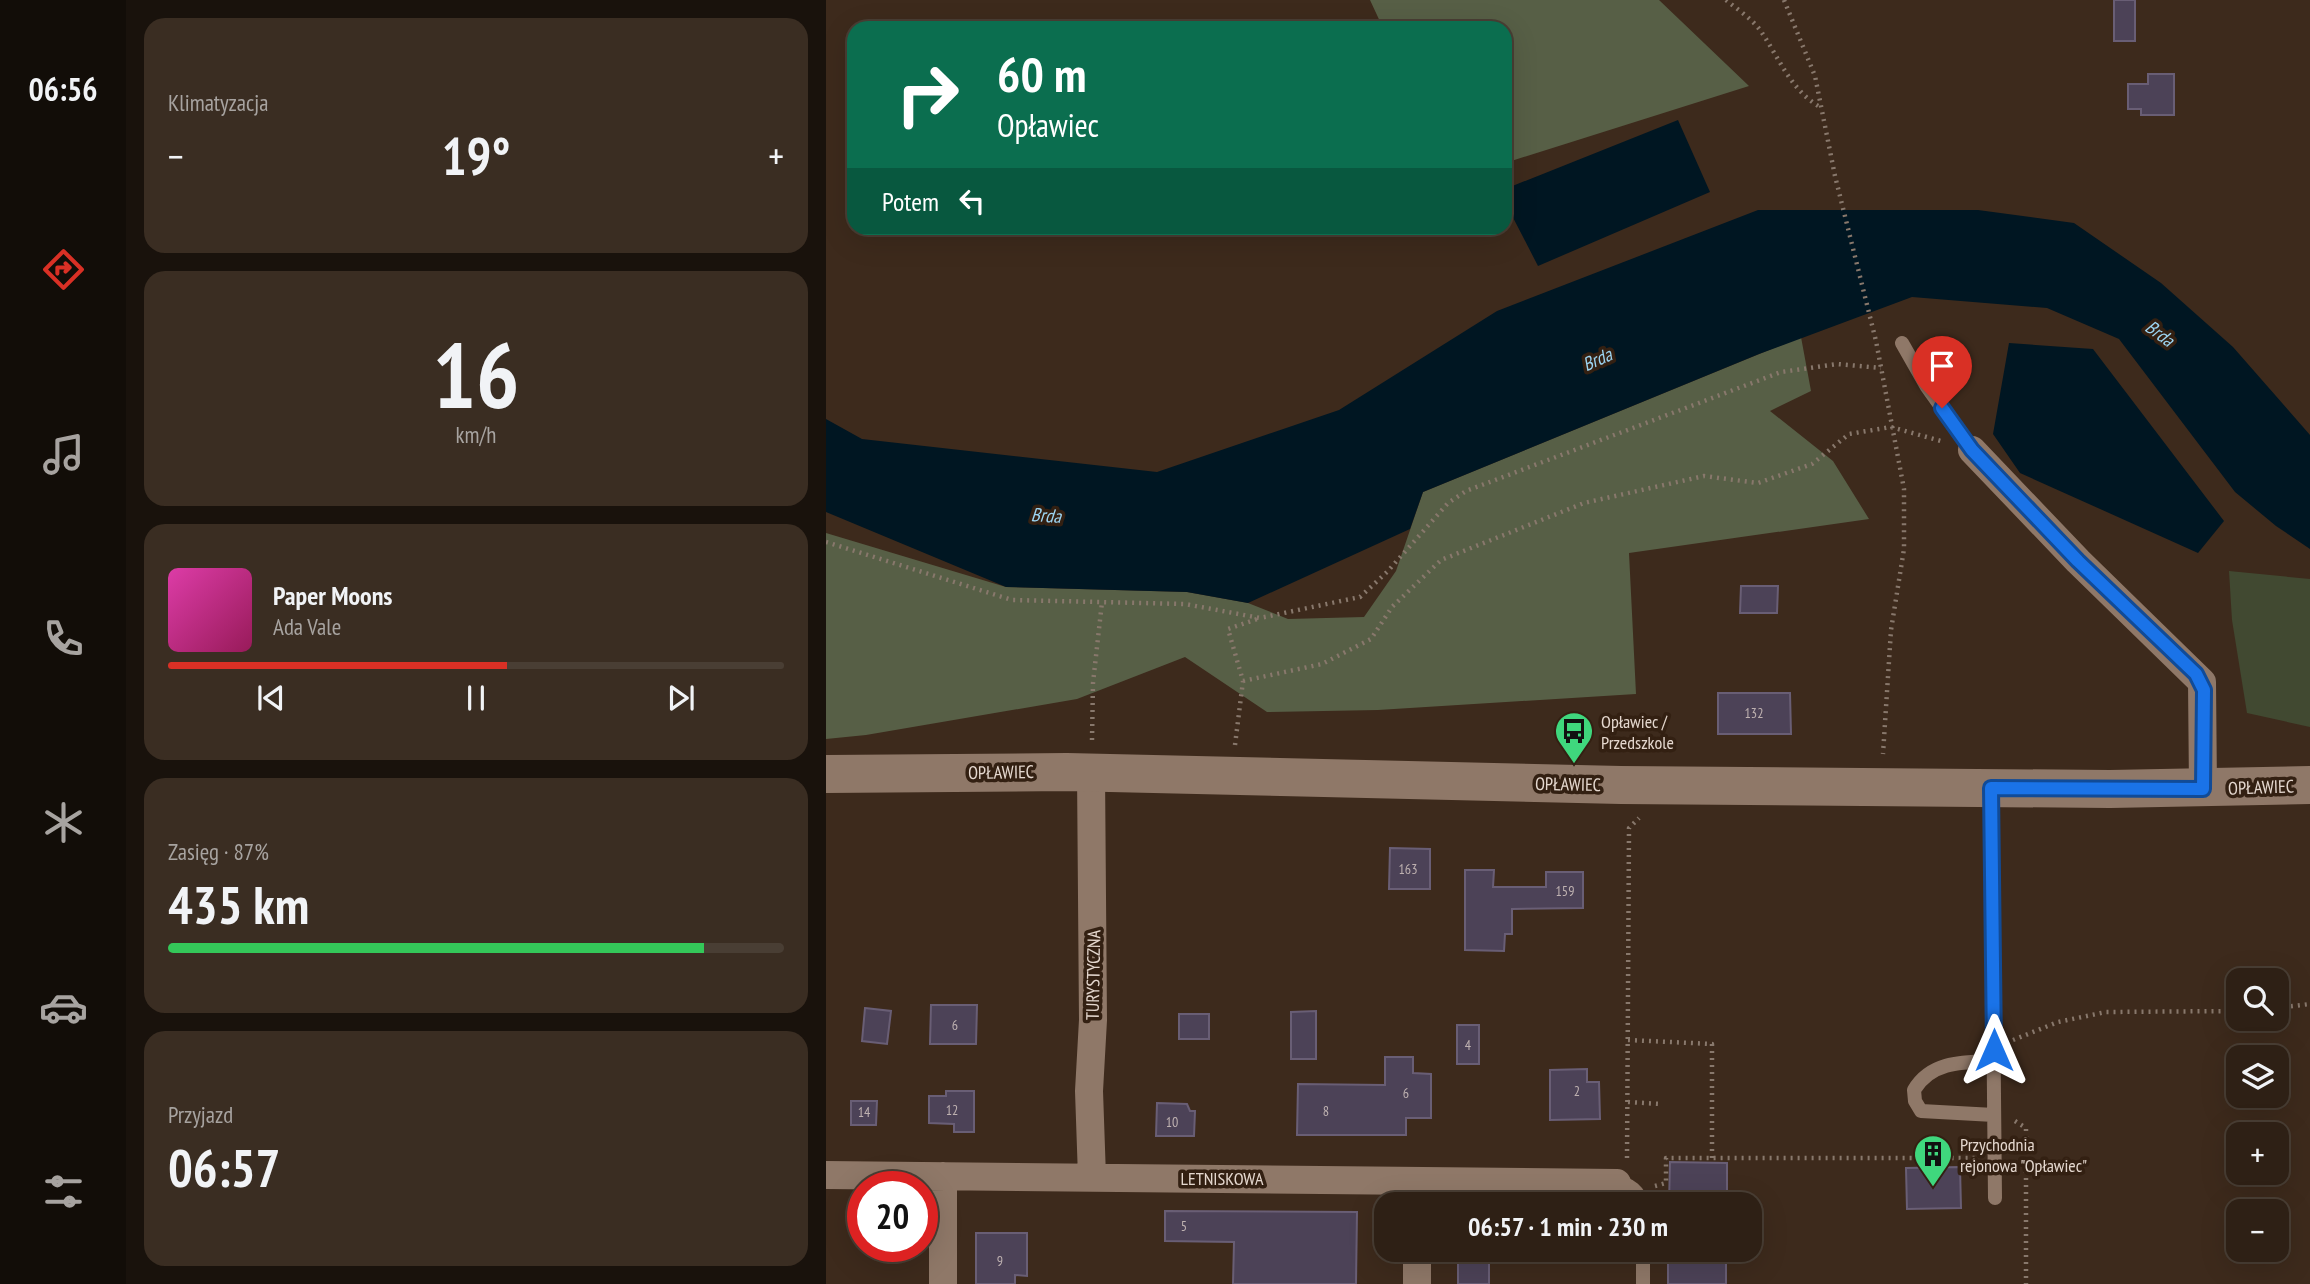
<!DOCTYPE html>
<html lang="pl">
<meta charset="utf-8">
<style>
:root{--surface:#2e2015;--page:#3a2d22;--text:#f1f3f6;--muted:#a7a3a0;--line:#493e34;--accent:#d93025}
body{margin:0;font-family:"PT Sans Narrow",sans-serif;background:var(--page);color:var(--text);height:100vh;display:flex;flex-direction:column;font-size:26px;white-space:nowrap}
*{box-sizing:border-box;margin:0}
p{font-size:23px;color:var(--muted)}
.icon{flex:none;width:38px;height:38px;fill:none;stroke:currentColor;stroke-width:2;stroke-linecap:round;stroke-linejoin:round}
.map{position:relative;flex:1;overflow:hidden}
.sheet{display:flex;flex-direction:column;gap:18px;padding:18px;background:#19120c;width:700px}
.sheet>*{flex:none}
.hud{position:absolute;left:21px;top:21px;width:665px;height:214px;border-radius:21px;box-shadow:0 7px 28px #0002,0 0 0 2px var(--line);background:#0b6e4f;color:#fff;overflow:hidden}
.fabs{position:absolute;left:1400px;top:968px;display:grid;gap:14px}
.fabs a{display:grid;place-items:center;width:63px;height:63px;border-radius:14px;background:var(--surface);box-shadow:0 7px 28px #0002,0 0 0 2px var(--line);font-size:35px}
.speed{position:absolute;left:21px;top:1171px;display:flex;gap:14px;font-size:35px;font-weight:700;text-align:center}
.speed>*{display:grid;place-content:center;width:91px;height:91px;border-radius:50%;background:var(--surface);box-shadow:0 7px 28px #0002,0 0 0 2px var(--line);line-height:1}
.speed .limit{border:10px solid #d22;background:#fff;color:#111}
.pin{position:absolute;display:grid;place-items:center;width:60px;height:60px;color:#fff;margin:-72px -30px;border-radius:50% 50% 50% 0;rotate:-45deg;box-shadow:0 0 7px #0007}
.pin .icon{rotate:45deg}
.me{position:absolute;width:77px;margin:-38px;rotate:0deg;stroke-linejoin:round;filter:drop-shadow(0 0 5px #0008)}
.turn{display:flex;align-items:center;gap:24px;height:147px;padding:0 35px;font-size:32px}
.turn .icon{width:91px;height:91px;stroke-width:2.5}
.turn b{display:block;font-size:49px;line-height:60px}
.then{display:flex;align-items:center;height:66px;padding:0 35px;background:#0003;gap:14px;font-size:26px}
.big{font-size:52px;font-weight:700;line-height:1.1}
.sheet .card{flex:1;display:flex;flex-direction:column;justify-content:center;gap:10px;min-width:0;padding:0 24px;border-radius:21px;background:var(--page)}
.sheet .dial{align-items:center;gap:0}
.dial b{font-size:91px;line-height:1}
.song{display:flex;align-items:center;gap:21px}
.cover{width:84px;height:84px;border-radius:10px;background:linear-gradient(135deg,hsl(320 70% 55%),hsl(330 70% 35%))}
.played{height:7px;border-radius:4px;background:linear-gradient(90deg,var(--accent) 55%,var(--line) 55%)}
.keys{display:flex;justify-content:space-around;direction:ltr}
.heat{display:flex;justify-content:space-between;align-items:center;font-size:38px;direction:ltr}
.charge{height:10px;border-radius:5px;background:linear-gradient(90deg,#34c759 87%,var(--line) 0)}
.trip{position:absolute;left:548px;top:1192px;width:388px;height:70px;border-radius:21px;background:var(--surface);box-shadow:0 7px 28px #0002,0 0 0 2px var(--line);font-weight:700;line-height:70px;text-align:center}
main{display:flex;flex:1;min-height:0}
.menu{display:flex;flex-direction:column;width:126px;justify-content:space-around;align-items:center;background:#120d08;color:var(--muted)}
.menu .icon{width:49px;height:49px}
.menu .selected{color:var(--accent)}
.menu b{font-size:32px;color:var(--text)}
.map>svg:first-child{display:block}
.green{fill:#414931}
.forest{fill:#575f46}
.water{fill:#001622}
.building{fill:#4c4257;stroke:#695e75;stroke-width:2}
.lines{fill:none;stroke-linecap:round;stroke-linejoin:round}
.path{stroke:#88786c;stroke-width:4.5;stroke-dasharray:2 5;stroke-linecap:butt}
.lane{stroke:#8f7868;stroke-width:14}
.street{stroke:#8f7868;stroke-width:28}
.secondary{stroke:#8f7868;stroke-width:38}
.route-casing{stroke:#114b97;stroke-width:18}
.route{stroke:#1a73e8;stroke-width:12}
.labels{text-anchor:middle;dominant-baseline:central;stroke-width:7;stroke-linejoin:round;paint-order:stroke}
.number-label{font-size:14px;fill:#bfb2b1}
.poi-label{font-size:18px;fill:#e5d8cf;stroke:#332012;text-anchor:start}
.street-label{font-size:18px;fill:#e5d8cf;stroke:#332012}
.water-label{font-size:19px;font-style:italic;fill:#9cd4f1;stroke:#332012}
</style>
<main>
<nav class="menu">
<b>06:56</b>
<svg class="icon selected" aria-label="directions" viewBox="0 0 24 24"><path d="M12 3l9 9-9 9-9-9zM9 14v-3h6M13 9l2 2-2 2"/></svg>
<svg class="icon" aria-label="music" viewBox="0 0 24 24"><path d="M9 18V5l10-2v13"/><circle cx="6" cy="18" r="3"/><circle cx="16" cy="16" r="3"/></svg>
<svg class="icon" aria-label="phone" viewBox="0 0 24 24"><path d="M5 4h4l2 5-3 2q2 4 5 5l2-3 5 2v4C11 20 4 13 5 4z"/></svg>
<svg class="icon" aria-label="climate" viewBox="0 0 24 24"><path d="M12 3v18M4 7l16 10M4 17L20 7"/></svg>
<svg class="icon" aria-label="car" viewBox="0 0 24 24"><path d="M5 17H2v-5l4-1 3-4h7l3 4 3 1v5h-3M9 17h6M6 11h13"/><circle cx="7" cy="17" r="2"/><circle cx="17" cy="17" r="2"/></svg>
<svg class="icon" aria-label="filters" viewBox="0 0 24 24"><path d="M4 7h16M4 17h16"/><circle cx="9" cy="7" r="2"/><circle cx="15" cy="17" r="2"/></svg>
</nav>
<section class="sheet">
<div class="card"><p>Klimatyzacja</p>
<div class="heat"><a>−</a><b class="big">19°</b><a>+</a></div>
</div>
<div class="card dial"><b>16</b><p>km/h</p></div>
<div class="card">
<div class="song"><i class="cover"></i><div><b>Paper Moons</b><p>Ada Vale</p></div></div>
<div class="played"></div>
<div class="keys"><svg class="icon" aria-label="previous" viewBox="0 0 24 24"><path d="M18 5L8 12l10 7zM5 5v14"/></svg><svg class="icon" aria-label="pause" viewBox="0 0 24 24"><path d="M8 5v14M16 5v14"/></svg><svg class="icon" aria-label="next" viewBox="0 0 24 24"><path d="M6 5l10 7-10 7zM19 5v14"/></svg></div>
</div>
<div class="card"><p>Zasięg · 87%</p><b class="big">435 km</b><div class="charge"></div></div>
<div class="card"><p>Przyjazd</p><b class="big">06:57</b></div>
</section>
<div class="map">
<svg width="1484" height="1284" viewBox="0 0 1484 1284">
<rect width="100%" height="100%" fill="#3d2a1c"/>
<!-- green -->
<path class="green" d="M1403,571l81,8v148l-63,-14 -15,-93z"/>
<!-- forest -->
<path class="forest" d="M544,0h289l90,86 -244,77v-135h-122z
M975,337l10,54 -41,20 63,50 36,58 -240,34 7,141 -258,16 -111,2 -82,-55 -108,42 -211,36 -40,4v-206l180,54 181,5 61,11 40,16 76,-2 32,-46 27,-79z"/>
<!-- water -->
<path class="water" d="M852,120l32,72 -172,74 -33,-64v-13z
M932,210h220l96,13 87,60 72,64 77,88v114l-34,-23 -41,-34 -116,-153 -72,-31 -135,-11 -153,57 -336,138 -13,37 -162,74 -61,-11 -181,-5 -180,-75v-93l36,20 295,33 182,-62 158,-99z
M1183,343l84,6 131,172 -26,32 -178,-80 -27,-39z"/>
<!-- building -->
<path class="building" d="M1288,0h21v41h-21z
M1322,74h26v41h-33v-6h-13v-25h20z
M915,586h37l-1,27h-37z
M892,693h72l1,41h-73z
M564,848l40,1v40h-41z
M639,870h29l-1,17h53v-15h37v36l-71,1v25h-7l-1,17 -39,-1z
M105,1005h46l-1,39h-46z
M39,1008l26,3 -4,33 -25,-3z
M490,1011v48h-25v-47z
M353,1014h30v25h-30z
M631,1025h22v39h-22z
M559,1057h28v16l18,1v44h-25v17h-109l1,-51 87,1z
M761,1069v13h12l1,37 -50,1v-50z
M120,1091h28v41h-20v-8l-25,-1v-27h17z
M25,1101h26l-1,24h-25z
M331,1103l30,1 3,7h5l-1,25h-38z
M844,1162l57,1v41h-58z
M1134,1167l1,41 -54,1 -1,-41z
M339,1211l192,1 -1,72h-123l1,-42 -69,-1z
M150,1233h51v43l-12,-1v9h-39z
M632,1250h31v34h-31z
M842,1250h58v34h-58z"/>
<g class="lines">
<!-- path -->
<path class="path" d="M900,0c11,9 25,18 34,30 19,27 31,62 62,78
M958,0l31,76 20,100 41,165 28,148v60l-13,81 -8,124
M0,542l186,58 173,4 75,14 100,-21 27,-25 61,-69 18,-12 315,-119 56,-8 44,4
M417,681l79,-17 49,-25 21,-32 49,-47 143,-57 120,-27 54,7 54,-19 37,-30 42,-7 50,14
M266,740l1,-57 9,-81
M409,745l8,-64 -15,-52 32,-11
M1451,1008l33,-4
M802,1040l84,4v114
M1187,1040l45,-18 48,-10 132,-1
M802,1102l33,2
M1189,1121l11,7v156
M801,1158l2,-330 10,-10
M829,1186l11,-3v-25h309"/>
<!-- lane -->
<path class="lane" d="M1076,343l25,44 45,63
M1165,790l4,408
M1168,1061c-31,1 -63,0 -80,29l1,11 6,10 73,4
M791,1183c13,0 22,9 25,21
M817,1284v-34"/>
<!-- street -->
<path class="street" d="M1146,450l106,111 124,121 1,107
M265,772l2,248 -4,71 3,86
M0,1175l791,8
M591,1250v34
M117,1284v-108"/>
<!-- secondary -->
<path class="secondary" d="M0,774l241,-2 554,13 489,4 200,-4"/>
</g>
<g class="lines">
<defs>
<path id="route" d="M1116,408l30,42 106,111 118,113 8,16 -1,99 -212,-1 3,262"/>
</defs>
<!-- route casing -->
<use href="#route" class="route-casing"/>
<!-- route -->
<use href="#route" class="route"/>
</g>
<!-- icons -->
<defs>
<symbol id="bus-pin" viewBox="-11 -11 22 30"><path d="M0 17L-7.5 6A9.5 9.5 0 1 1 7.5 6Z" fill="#3fd77d" stroke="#332012"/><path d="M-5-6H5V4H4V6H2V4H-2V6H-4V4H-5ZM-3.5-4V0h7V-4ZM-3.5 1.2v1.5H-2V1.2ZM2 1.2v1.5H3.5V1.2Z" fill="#111"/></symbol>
<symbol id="building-pin" viewBox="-11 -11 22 30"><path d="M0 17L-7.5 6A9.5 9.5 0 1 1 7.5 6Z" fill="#3fd77d" stroke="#332012"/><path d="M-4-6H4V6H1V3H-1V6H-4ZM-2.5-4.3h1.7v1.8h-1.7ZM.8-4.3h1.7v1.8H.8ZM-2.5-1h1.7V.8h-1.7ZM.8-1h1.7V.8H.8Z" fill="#111"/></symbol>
</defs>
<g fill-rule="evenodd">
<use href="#bus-pin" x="726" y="709" width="44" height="60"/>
<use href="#building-pin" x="1085" y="1132" width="44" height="60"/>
</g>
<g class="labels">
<!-- number labels -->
<g class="number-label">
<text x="928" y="713">132</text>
<text x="582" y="869">163</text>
<text x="739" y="891">159</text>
<text x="129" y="1025">6</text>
<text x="642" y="1045">4</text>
<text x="751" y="1091">2</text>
<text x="580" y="1093">6</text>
<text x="126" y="1110">12</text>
<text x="500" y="1111">8</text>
<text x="38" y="1112">14</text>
<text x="346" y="1122">10</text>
<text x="358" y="1226">5</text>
<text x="174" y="1261">9</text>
</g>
<!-- poi labels -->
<g class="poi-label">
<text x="775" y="721">Opławiec /<tspan x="775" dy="21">Przedszkole</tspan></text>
<text x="1134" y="1144">Przychodnia<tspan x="1134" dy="21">rejonowa "Opławiec"</tspan></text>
</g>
<!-- street labels -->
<g class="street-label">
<text transform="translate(175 772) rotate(-1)">OPŁAWIEC</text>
<text transform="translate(742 784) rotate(1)">OPŁAWIEC</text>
<text transform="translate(1435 787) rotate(-2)">OPŁAWIEC</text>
<text transform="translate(267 975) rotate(-89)">TURYSTYCZNA</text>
<text x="396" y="1178">LETNISKOWA</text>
</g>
<!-- water labels -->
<g class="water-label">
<text transform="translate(1334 333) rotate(36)">Brda</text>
<text transform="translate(771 359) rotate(-24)">Brda</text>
<text transform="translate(220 515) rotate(4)">Brda</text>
</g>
</g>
</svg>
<div class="fabs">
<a><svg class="icon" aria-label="search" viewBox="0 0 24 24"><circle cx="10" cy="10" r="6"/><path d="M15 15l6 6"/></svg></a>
<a><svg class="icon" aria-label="layers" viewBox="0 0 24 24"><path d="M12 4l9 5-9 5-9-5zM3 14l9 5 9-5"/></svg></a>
<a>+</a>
<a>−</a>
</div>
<div class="speed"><div class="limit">20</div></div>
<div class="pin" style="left:1116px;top:408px;background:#d93025"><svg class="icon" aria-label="arrive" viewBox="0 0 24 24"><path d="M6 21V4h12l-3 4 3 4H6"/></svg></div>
<svg class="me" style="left:1168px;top:1050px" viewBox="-20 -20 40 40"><path d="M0-17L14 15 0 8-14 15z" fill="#1a73e8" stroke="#fff" stroke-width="4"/></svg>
<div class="trip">06:57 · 1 min · 230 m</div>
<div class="hud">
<div class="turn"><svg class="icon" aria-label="right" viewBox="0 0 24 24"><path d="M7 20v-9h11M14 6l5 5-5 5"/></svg><div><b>60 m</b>Opławiec</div></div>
<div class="then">Potem<svg class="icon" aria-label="left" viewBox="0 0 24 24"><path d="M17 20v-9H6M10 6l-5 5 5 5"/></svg></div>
</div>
</div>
</main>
